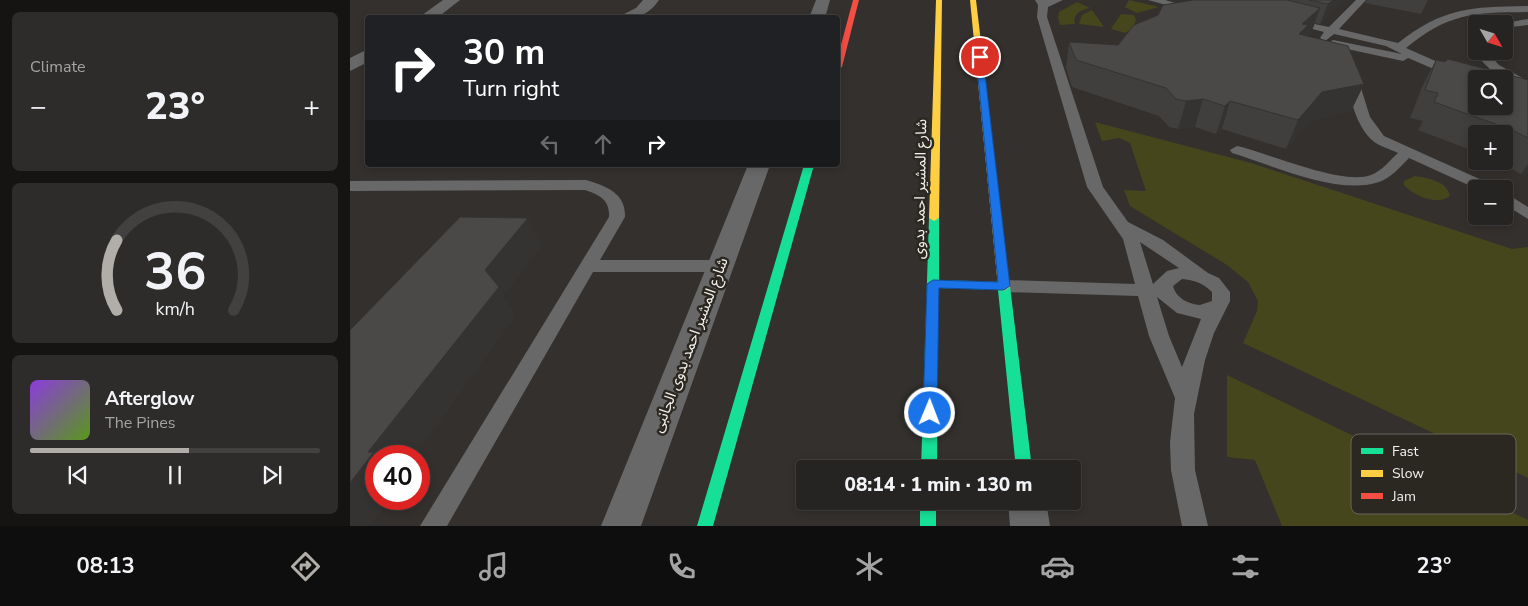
<!DOCTYPE html>
<meta charset="utf-8">
<style>
:root{--surface:#262422;--page:#2e2c2a;--text:#f1f3f6;--muted:#a4a4a5;--line:#424140;--accent:#b1aeaa}
body{margin:0;font-family:"Nunito Sans","Noto Sans Arabic",sans-serif;background:var(--page);color:var(--text);height:100vh;display:flex;flex-direction:column;font-size:19px;white-space:nowrap}
*{box-sizing:border-box;margin:0}
p{font-size:16px;color:var(--muted)}
.icon{flex:none;width:28px;height:28px;fill:none;stroke:currentColor;stroke-width:2;stroke-linecap:round;stroke-linejoin:round}
.map{position:relative;flex:1;overflow:hidden}
.sheet{display:flex;flex-direction:column;gap:12px;padding:12px;background:#151413;width:350px}
.sheet>*{flex:none}
.hud{position:absolute;left:15px;top:15px;width:475px;height:152px;border-radius:5px;box-shadow:0 2px 8px #0003,0 0 0 1px var(--line);background:#202124;color:#fff;overflow:hidden}
.needle{width:32px;rotate:129deg}
.fabs{position:absolute;left:1118px;top:15px;display:grid;gap:10px}
.fabs a{display:grid;place-items:center;width:45px;height:45px;border-radius:5px;background:var(--surface);box-shadow:0 2px 8px #0003,0 0 0 1px var(--line);font-size:25px}
.speed{position:absolute;left:15px;top:445px;display:flex;gap:10px;font-size:25px;font-weight:700;text-align:center}
.speed>*{display:grid;place-content:center;width:65px;height:65px;border-radius:50%;background:var(--surface);box-shadow:0 2px 8px #0003,0 0 0 1px var(--line);line-height:1}
.speed .limit{border:8px solid #d22;background:#fff;color:#111}
.pin{position:absolute;display:grid;place-items:center;width:42px;height:42px;color:#fff;margin:-21px;border:2px solid #fff;border-radius:50%;box-shadow:0 1px 5px #0007}
.me{position:absolute;width:55px;margin:-28px;rotate:1deg;stroke-linejoin:round;filter:drop-shadow(0 0 4px #0008)}
.turn{display:flex;align-items:center;gap:18px;height:105px;padding:0 15px;font-size:22px}
.turn .icon{width:65px;height:65px;stroke-width:2.5}
.turn b{display:block;font-size:35px;line-height:42px}
.lanes{display:flex;align-items:center;height:48px;padding:0 15px;background:#0003;justify-content:center;gap:25px;direction:ltr}
.lanes .off{opacity:.35}
.big{font-size:38px;font-weight:800;line-height:1.1}
.sheet .widget{flex:1;display:flex;flex-direction:column;justify-content:center;gap:8px;min-width:0;padding:0 18px;border-radius:8px;background:var(--page)}
.sheet .dial{align-items:center;gap:0}
.dial svg{height:130px;overflow:visible;fill:none;stroke:var(--line);stroke-width:7;stroke-linecap:round;text-anchor:middle}
.dial text{fill:var(--text);stroke:none}
.song{display:flex;align-items:center;gap:15px}
.cover{width:60px;height:60px;border-radius:8px;background:linear-gradient(135deg,hsl(270 70% 55%),hsl(90 70% 35%))}
.played{height:5px;border-radius:2px;background:linear-gradient(90deg,var(--accent) 55%,var(--line) 55%)}
.keys{display:flex;justify-content:space-around;direction:ltr}
.heat{display:flex;justify-content:space-between;align-items:center;font-size:28px;direction:ltr}
.trip{position:absolute;left:446px;top:460px;width:285px;height:50px;border-radius:5px;background:var(--surface);box-shadow:0 2px 8px #0003,0 0 0 1px var(--line);font-weight:800;line-height:50px;text-align:center}
.dock{display:flex;height:80px;justify-content:space-around;align-items:center;background:#0f0e0e;color:var(--muted)}
.dock .icon{width:35px;height:35px}
.dock .active{color:var(--accent)}
.dock b{font-size:22px;color:var(--text)}
main{display:flex;flex:1;min-height:0}
.map>svg:first-child{display:block}
.green{fill:#46461d}
.lines{fill:none;stroke-linecap:round;stroke-linejoin:round}
.lane{fill:#696868;fill-rule:evenodd}
.street{fill:#696868;fill-rule:evenodd}
.fast{fill:#16e098;fill-rule:evenodd}
.slow{fill:#ffcf43;fill-rule:evenodd}
.jam{fill:#f24e42;fill-rule:evenodd}
.wall{fill:#403f3d}
.shaded-wall{fill:#343332}
.building{fill:#4b4947;stroke:#343332;fill-rule:evenodd}
.route{fill:#1a73e8;stroke:#114b97}
.labels{text-anchor:middle;dominant-baseline:central;stroke-width:5;stroke-linejoin:round;paint-order:stroke}
.street-label{font-size:15px;fill:#f5f2ee;stroke:#2b2721}
.key{fill:#2b2721;stroke:#68645e;stroke-width:1}
.key-label{font-size:14px;fill:#f5f2ee}
</style>
<main>
<section class="sheet">
<div class="widget"><p>Climate</p>
<div class="heat"><a>−</a><b class="big">23°</b><a>+</a></div>
</div>
<div class="widget dial"><svg viewBox="0 0 100 80">
<path d="M14 69A42 42 0 1 1 86 69"/>
<path d="M14 69A42 42 0 0 1 14 26" stroke="#b1aeaa"/>
<text x="50" y="56" font-size="32" font-weight="700">36</text>
<text x="50" y="72" font-size="11">km/h</text>
</svg></div>
<div class="widget">
<div class="song"><i class="cover"></i><div><b>Afterglow</b><p>The Pines</p></div></div>
<div class="played"></div>
<div class="keys"><svg class="icon" aria-label="previous" viewBox="0 0 24 24"><path d="M18 5L8 12l10 7zM5 5v14"/></svg><svg class="icon" aria-label="pause" viewBox="0 0 24 24"><path d="M8 5v14M16 5v14"/></svg><svg class="icon" aria-label="next" viewBox="0 0 24 24"><path d="M6 5l10 7-10 7zM19 5v14"/></svg></div>
</div>
</section>
<div class="map">
<svg width="1178" height="526" viewBox="0 0 1178 526">
<rect width="100%" height="100%" fill="#33302d"/>
<!-- green -->
<path class="green" d="M779,0l30,7 -22,6 -12,-6z
M727,2l13,6c-9,2 -18,6 -15,16l-15,1 -2,-7 1,-6z
M742,10l12,17 -25,-3 3,-9z
M771,14l13,1 2,5 -4,9 -7,4 -14,-4z
M745,122l156,41 261,86 16,-2v231l-285,-135 14,-32 1,-10 -10,-19 -21,-17 -97,-59 -6,-16 22,1 -16,-48 -11,-5 -17,3z
M1065,176c13,2 32,5 35,20 -13,10 -36,0 -46,-11v-4z
M877,375l301,145v6h-246l-27,-66 -28,-3z"/>
<g class="lines">
<!-- lane -->
<path class="lane" d="M685,0h28l-15,7 -1,10 56,170 25,35 35,18 45,33 11,5 11,14v9l-16,32 -9,27 -11,54 1,56 13,56h-26l-11,-56 -1,-28 5,-44 -26,-62 -11,-40 -134,-4 -6,-2 -3,-4 3,-4 6,-2 131,4 -12,-45 -36,-52 -50,-170 1,-12zM790,242l39,26 -12,3 -14,13zM832,279c12,1 21,4 30,13v9l-12,4c-12,-1 -24,-7 -27,-19zM807,297l20,16 24,6 -19,48 -13,-31z
M798,0h17l31,9 -5,3z
M1006,0h10l-27,29 59,14c46,-36 74,-36 130,-37v6c-54,1 -78,0 -122,36l70,31v8l-68,-29 -5,3 -70,-15 -5,-3 5,-3 69,14 -16,-8 -52,-12 -9,7 -5,-3 4,-6 -39,-10 5,-3 39,8z
M1178,19v6l-24,3v-4h-4z
M1126,49v2h10l13,14 29,16v9c-21,-6 -42,-21 -54,-39z
M1001,71l6,4 13,42 14,19 111,50 2,3h-20l-68,-31c-9,9 -18,20 -30,24 -40,14 -107,-17 -147,-29l-2,-3 7,-4c31,7 106,40 134,29 11,-4 19,-15 27,-22 -8,-4 -19,-7 -25,-12 -19,-17 -22,-44 -28,-66z
M236,180c20,6 40,13 39,37l-25,43h120l6,2 3,4 -3,4 -6,2h-127l-146,254h-27l189,-309c1,-17 -9,-22 -24,-27l-235,1v-10z
M1154,192l24,15v12l-24,-15z"/>
<!-- street -->
<path class="street" d="M93,0h17l-23,18h-19z
M293,0h16c-12,17 -23,18 -43,18l20,-10z
M466,0h14l-5,18h-16z
M18,49v13l-18,9v-13z
M398,165h22l-129,361h-40z
M658,501h38l4,25h-40z"/>
<!-- fast -->
<path class="fast" d="M454,165h10l-101,361h-16z
M584,215l5,3v62l65,2 6,4 22,183h-16l-18,-179 -60,-2 -1,181h-16l8,-251z
M570,501h16v25h-16z"/>
<!-- slow -->
<path class="slow" d="M586,0h6l-3,218 -5,3 -5,-3z
M620,0h6l34,287 -6,4 -6,-4z"/>
<!-- jam -->
<path class="jam" d="M503,0h6l-17,67 -4,2v-13z"/>
</g>
<!-- wall -->
<path class="wall" d="M843,0h153l-26,24 -5,-1 -4,10 -4,3 57,48 -13,27 -41,9 -24,29 -64,-20 -6,5 -21,-7 -17,2 -9,-2 -10,-11 -87,-29 -6,-19 3,-26 49,3z
M1017,0h61l-7,14 -56,-11z
M1086,60l92,20v93l-7,1 -24,-13h7v-27h-28v18l-58,-22 5,-9 -13,-3 12,-31z"/>
<!-- shaded-wall -->
<path class="shaded-wall" d="M983,0h13l-26,24 8,-20z
M970,8l-9,25 -9,8 -12,19 12,-36z
M1014,84l-13,27 -41,9 -24,29 12,-29 24,-28z
M853,99l-8,28 -17,2 8,-28z
M880,101l-8,28 -6,5 9,-28z
M1178,164v9l-7,1z
M178,218l14,28 -38,50 12,20 -101,140h-39v43h14l-20,27h-20v-43l18,-31 117,-182z"/>
<!-- building -->
<path class="building" d="M843,0h94l33,8 -18,16 6,1 -9,9 49,12 16,38 -42,8 -24,28 -68,-19 -5,5 -22,-7 -17,2 -10,-2 -10,-11 -90,-28 -7,-18 49,3 16,-20 24,-10 5,-10z
M959,0h24l-5,4z
M1098,59l80,21v58l-16,-8 -78,-28 4,-9 -13,-3 11,-30 9,2zM1126,79h28v27h-28z
M110,217l68,1 -43,52 14,17 -131,165h6l-24,31v-153z"/>
<!-- route -->
<path class="route" d="M630,55l3,2 27,229 -6,4 -65,-2 -2,125 -2,5h-10l-2,-5 4,-129 6,-4 65,2 -22,-225z"/>
<g class="labels">
<!-- street labels -->
<g class="street-label">
<text transform="translate(570 189) rotate(-89)">شارع المشير احمد بدوى</text>
<text transform="translate(340 345) rotate(-69)">شارع المشير احمد بدوى الجانبى</text>
</g>
</g>
<!-- legend -->
<rect x="1001" y="434" width="165" height="80" rx="8" class="key"/>
<rect x="1011" y="448" width="22" height="6" fill="#16e098"/>
<rect x="1011" y="470" width="22" height="7" fill="#ffcf43"/>
<rect x="1011" y="493" width="22" height="6" fill="#f24e42"/>
<g class="key-label">
<text x="1042" y="456">Fast</text>
<text x="1042" y="478">Slow</text>
<text x="1042" y="501">Jam</text>
</g>
</svg>
<div class="fabs">
<a><svg class="needle" viewBox="-14 -14 28 28"><path d="M0-13l5 13h-10z" fill="#e53935"/><path d="M0 13l5-13h-10z" fill="#a4a4a5"/></svg></a>
<a><svg class="icon" aria-label="search" viewBox="0 0 24 24"><circle cx="10" cy="10" r="6"/><path d="M15 15l6 6"/></svg></a>
<a>+</a>
<a>−</a>
</div>
<div class="speed"><div class="limit">40</div></div>
<div class="pin" style="left:630px;top:57px;background:#d93025"><svg class="icon" aria-label="arrive" viewBox="0 0 24 24"><path d="M6 21V4h12l-3 4 3 4H6"/></svg></div>
<svg class="me" style="left:580px;top:413px" viewBox="-20 -20 40 40"><circle r="17" fill="#1a73e8" stroke="#fff" stroke-width="3"/><path d="M0-11L8 9 0 5-8 9z" fill="#fff"/></svg>
<div class="trip">08:14 · 1 min · 130 m</div>
<div class="hud">
<div class="turn"><svg class="icon" aria-label="right" viewBox="0 0 24 24"><path d="M7 20v-9h11M14 6l5 5-5 5"/></svg><div><b>30 m</b>Turn right</div></div>
<div class="lanes"><svg class="icon off" aria-label="left" viewBox="0 0 24 24"><path d="M17 20v-9H6M10 6l-5 5 5 5"/></svg><svg class="icon off" aria-label="ahead" viewBox="0 0 24 24"><path d="M12 20V5M6 11l6-6 6 6"/></svg><svg class="icon" aria-label="right" viewBox="0 0 24 24"><path d="M7 20v-9h11M14 6l5 5-5 5"/></svg></div>
</div>
</div>
</main>
<nav class="dock">
<b>08:13</b>
<svg class="icon active" aria-label="directions" viewBox="0 0 24 24"><path d="M12 3l9 9-9 9-9-9zM9 14v-3h6M13 9l2 2-2 2"/></svg>
<svg class="icon" aria-label="music" viewBox="0 0 24 24"><path d="M9 18V5l10-2v13"/><circle cx="6" cy="18" r="3"/><circle cx="16" cy="16" r="3"/></svg>
<svg class="icon" aria-label="phone" viewBox="0 0 24 24"><path d="M5 4h4l2 5-3 2q2 4 5 5l2-3 5 2v4C11 20 4 13 5 4z"/></svg>
<svg class="icon" aria-label="climate" viewBox="0 0 24 24"><path d="M12 3v18M4 7l16 10M4 17L20 7"/></svg>
<svg class="icon" aria-label="car" viewBox="0 0 24 24"><path d="M5 17H2v-5l4-1 3-4h7l3 4 3 1v5h-3M9 17h6M6 11h13"/><circle cx="7" cy="17" r="2"/><circle cx="17" cy="17" r="2"/></svg>
<svg class="icon" aria-label="filters" viewBox="0 0 24 24"><path d="M4 7h16M4 17h16"/><circle cx="9" cy="7" r="2"/><circle cx="15" cy="17" r="2"/></svg>
<b>23°</b>
</nav>
